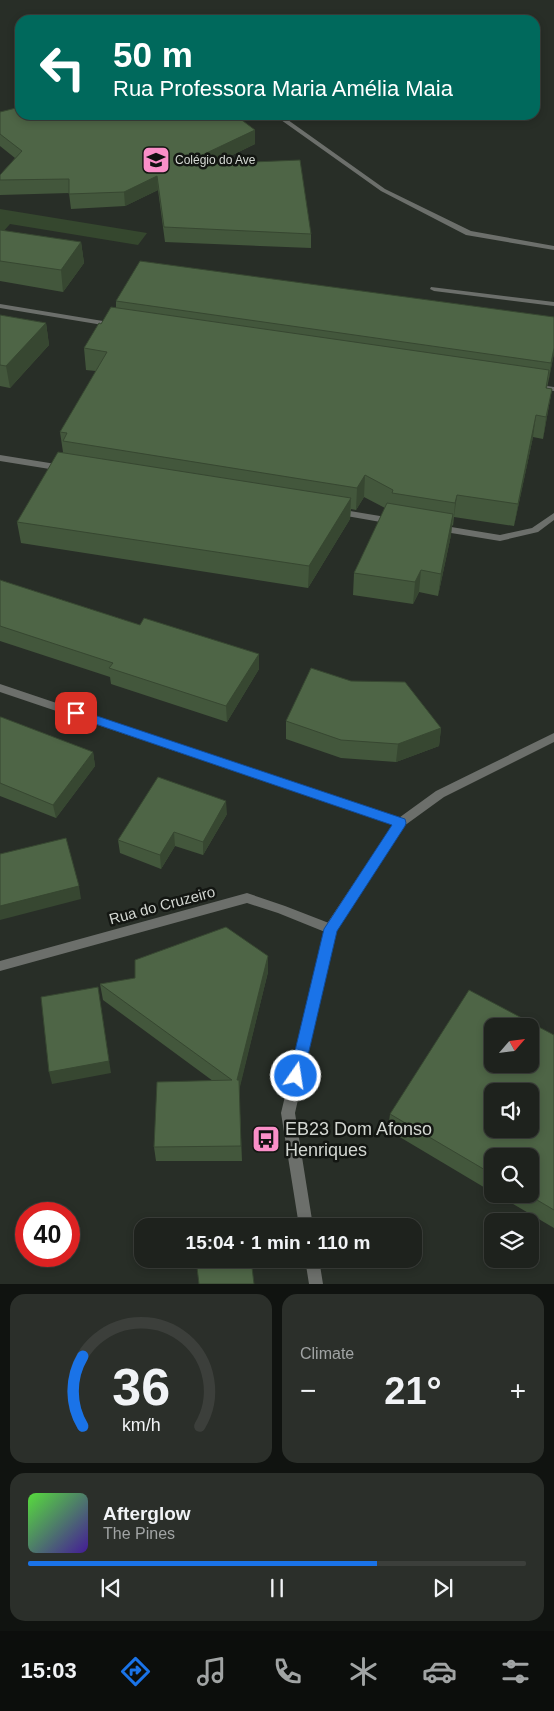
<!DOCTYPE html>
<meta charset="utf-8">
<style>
:root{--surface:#1e221d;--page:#2b2f2a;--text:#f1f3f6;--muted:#a1a4a4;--line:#3c3f3b;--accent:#1a73e8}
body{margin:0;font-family:Helvetica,sans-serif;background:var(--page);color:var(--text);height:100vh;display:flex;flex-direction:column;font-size:19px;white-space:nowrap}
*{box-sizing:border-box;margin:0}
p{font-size:16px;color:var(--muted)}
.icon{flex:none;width:28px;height:28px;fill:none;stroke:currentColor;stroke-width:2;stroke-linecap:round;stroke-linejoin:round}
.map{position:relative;height:1284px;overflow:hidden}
.sheet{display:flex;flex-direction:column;gap:10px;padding:10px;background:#101310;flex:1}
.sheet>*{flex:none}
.top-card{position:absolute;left:15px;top:15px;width:525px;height:105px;border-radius:15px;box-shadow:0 2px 8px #0003,0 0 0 1px var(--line);background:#00695c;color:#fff;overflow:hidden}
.needle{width:32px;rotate:62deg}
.buttons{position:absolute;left:484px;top:1018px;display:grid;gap:10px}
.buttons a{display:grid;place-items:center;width:55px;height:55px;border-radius:10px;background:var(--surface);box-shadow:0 2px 8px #0003,0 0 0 1px var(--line);font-size:25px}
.speed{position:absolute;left:15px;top:1202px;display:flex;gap:10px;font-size:25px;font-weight:700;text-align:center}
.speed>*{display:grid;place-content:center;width:65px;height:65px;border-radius:50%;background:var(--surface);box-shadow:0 2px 8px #0003,0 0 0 1px var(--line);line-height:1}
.speed .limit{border:8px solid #d22;background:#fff;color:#111}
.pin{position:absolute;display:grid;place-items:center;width:42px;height:42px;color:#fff;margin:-21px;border-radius:10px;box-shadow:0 2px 8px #0006}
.me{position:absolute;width:55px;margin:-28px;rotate:13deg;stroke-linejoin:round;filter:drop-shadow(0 0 4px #0008)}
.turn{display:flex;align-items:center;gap:18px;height:105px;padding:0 15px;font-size:22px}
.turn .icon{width:65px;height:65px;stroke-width:2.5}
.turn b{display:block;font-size:35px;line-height:42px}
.big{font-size:38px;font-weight:700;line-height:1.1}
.sheet .tile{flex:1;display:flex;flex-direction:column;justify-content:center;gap:8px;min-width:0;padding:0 18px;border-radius:15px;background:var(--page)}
.sheet .dial{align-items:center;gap:0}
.dial svg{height:130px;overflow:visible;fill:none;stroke:var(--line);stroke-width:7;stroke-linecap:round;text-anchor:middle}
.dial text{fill:var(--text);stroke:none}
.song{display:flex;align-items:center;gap:15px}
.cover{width:60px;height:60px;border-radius:8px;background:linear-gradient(135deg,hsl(110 70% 55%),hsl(260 70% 35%))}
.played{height:5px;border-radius:2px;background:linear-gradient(90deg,var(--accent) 70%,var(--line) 70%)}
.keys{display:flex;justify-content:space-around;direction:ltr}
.heat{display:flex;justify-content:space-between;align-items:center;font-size:28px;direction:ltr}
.sheet .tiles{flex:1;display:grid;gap:10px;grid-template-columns:1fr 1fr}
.tile:last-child{grid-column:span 2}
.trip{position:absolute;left:134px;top:1218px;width:288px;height:50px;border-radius:15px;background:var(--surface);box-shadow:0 2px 8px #0003,0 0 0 1px var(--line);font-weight:700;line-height:50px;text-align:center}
.tab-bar{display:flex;height:80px;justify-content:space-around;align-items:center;background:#0c0e0c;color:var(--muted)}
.tab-bar .icon{width:35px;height:35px}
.tab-bar .active{color:var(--accent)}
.tab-bar b{font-size:22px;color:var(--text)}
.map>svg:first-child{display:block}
.green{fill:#35472e}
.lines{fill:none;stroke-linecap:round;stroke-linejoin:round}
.service{fill:#6c6f6b;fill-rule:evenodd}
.minor{fill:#6c6f6b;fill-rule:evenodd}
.tertiary{fill:#6c6f6b;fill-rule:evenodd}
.wall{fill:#43573c}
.shaded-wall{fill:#374731}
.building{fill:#4e6546;stroke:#374731;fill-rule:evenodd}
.route{fill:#1a73e8;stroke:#114b97}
.labels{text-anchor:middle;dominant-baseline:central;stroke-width:5;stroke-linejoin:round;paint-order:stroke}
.far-poi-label{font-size:12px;fill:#d3d7d2;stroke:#131612;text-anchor:start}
.street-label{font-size:15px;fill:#d3d7d2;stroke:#131612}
.near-poi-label{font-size:18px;fill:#d3d7d2;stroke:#131612;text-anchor:start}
</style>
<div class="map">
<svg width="554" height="1284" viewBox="0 0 554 1284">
<rect width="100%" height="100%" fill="#282e27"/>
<!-- green -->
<path class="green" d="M0,209l147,24 -9,12 -128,-21 -8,9h-2z"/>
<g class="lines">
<!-- service -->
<path class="service" d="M431,287l123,15v4l-120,-15 -4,-2z"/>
<!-- minor -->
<path class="minor" d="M274,115h7l104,74 86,42 83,15v4l-88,-15 -85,-44z
M0,304l115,19 4,2 -4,2 -115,-19z
M532,384l22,3v4l-22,-3z
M0,455l62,10 4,3 -4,3 -62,-10z
M338,509l54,9 5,3 -5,3 -57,-10 -2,-2 2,-2z
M554,513v7l-16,12 -38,9 -61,-10 -5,-3 5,-3 61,10 32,-7z
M0,684l404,136 2,3 -2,3 -4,1 -400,-135z
M247,893l38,13 49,19 2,4 -2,4 -4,1 -52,-21 -31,-10 -247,68v-10z"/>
<!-- tertiary -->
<path class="tertiary" d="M554,733v9l-110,55 -40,29 -68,104 -41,183 18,113h-14l-18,-113 45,-188 70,-105 40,-29z
M305,1259h14l4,25h-14z"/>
</g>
<!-- wall -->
<path class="wall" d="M0,112l255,32 -41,20 97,70v14l-146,-6 -7,-52 -33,16 -54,3 -2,-16 -69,2v-20l15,-17 -15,-12z
M0,230l81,12 3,21 -21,29 -63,-11z
M116,301l438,16v36l-7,35 5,1 -4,22 -5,28 -10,-2 -19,89 -60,-9 -1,9 -1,-1 -1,10 -13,61 -19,-4 -6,12 -60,-9 1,-22 31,-65 -21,-11 -8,13 -5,-1 -1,10 -42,69 -287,-45 -4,-21 46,-70 -3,-20 36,-61 -10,-1 -2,-22 17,-24 15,-16z
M0,315l46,8 3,22 -39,43 -10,-2z
M0,580l140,45 119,29v15l-32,53 -116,-38 -1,-7 -110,-36z
M0,717l93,35 2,14 -39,52 -56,-22z
M286,721l155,7 -2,18 -43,16 -55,-4 -55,-19z
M227,814l-24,41 -28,-9 -14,23 -41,-16 -2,-13z
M268,956v16l-29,117 3,72h-86l-2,-14 59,-66 -110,-81 -3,-16z
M554,1035v193l-58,-34h34l-38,-38v36l-104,-62 2,-16z"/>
<!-- shaded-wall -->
<path class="shaded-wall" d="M255,130v14l-74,36v-15z
M157,176l1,14 -33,16 -1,-14z
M81,242l3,21 -21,29 -2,-22z
M46,323l3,22 -39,43 -4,-22z
M554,348v5l-6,31 3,-21z
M552,389l-4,22 -5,28 3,-22z
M536,415l-3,22 -19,89 4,-22z
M365,475l-1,22 -8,13 1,-22z
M457,495l-3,22 -1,9 2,-23z
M351,498l-1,21 -42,69 1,-22z
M453,514l-2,21 -13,61 3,-22z
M421,570l-2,22 -6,12 2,-22z
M259,654v15l-32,53 -1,-16z
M441,728l-2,18 -43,16 2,-18z
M93,752l2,14 -39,52 -3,-13z
M226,801l1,13 -24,41v-13z
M174,832l1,14 -14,23 -1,-14z
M79,886l2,13 -81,21v-14z
M268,956v16l-30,123 -1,-15z
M98,987l13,86 -59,11 -3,-12z"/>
<!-- building -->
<path class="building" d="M20,107v8h215l20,15 -74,35 119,-5 11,74 -147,-7 -7,-51 -33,16 -55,2v-15l-69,1v-5l22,-24 -22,-17v-22z
M0,230l81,12 -20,28 -61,-9z
M140,261l414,56v31l-3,15 -435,-62z
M111,307l438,63 -3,18 6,1 -6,28 -10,-2 -18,89 -61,-9 -2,8 -63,-10 1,-3 -28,-15 -8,13 -294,-47 4,-8 -7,-1 47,-80 -23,-4 15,-25 2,1z
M0,315l46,8 -40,43 -6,-1z
M58,452l293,46 -42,68 -292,-44z
M387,503l66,11 -12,60 -20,-4 -6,12 -61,-9z
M0,580l140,45 4,-7 115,36 -33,52 -117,-38 4,-5 -113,-37z
M311,668l40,13 54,1 36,46 -43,16 -57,-4 -55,-19z
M0,717h1l92,35 -40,53 -53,-22z
M158,777l68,24 -23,41 -29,-10 -14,23 -42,-15z
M66,838l13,48 -79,20v-52z
M226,927l42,29 -31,124h2l2,66 -87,1 3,-65 75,-2 -132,-96 35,-6v-18z
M98,987l11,74 -60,11 -8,-75z
M469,990l85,45v175l-27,-16h3v-38h-38v18l-102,-60zM492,1026h38v38h-38zM492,1091h38v38h-38z
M246,1222v4h-24z
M196,1259h55l3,25h-55z"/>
<!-- route -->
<path class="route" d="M76,709l329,110 1,4 -1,3 -68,105 -35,150 -6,2 -5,-2 -2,-5 35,-147 68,-104 -320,-109 -2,-3 2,-3z"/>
<!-- icons -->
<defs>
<symbol id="school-square" viewBox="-11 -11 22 22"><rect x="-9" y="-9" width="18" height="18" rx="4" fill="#fa8fc8" stroke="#131612"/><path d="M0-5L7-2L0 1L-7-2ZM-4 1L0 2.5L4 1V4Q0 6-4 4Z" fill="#111"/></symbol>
<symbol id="bus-square" viewBox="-11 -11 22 22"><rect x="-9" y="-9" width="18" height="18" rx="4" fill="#fa8fc8" stroke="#131612"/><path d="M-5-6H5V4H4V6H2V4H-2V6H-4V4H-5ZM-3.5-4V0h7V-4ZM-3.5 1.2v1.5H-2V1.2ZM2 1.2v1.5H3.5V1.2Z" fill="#111"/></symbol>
</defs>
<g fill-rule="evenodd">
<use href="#school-square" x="140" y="144" width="32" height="32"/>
<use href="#bus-square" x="250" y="1123" width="32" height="32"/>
</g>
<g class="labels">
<!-- far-poi labels -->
<g class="far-poi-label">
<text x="175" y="160">Colégio do Ave</text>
</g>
<!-- street labels -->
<g class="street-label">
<text transform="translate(162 905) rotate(-15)">Rua do Cruzeiro</text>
</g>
<!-- near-poi labels -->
<g class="near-poi-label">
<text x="285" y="1129">EB23 Dom Afonso<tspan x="285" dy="21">Henriques</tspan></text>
</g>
</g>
</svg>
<div class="buttons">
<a><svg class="needle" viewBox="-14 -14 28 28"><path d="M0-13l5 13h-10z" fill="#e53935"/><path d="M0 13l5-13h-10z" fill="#a1a4a4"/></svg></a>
<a><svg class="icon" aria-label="sound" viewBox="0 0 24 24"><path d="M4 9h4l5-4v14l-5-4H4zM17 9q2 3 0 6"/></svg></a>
<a><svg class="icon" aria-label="search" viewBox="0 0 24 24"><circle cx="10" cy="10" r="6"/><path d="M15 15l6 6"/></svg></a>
<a><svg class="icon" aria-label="layers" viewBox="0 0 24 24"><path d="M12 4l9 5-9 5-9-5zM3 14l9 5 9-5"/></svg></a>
</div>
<div class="speed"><div class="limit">40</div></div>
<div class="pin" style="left:76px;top:713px;background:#d93025"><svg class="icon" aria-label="arrive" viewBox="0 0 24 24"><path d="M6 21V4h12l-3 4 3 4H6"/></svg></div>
<svg class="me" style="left:296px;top:1076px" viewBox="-20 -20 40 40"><circle r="17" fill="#1a73e8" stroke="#fff" stroke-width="3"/><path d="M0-11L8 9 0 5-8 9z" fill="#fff"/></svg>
<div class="trip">15:04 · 1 min · 110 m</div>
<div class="top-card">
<div class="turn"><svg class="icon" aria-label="left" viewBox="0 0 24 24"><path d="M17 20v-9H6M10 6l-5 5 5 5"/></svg><div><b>50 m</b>Rua Professora Maria Amélia Maia</div></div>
</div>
</div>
<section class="sheet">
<div class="tiles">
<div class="tile dial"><svg viewBox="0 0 100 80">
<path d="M14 69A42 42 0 1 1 86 69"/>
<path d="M14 69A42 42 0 0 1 14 26" stroke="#1a73e8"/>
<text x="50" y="56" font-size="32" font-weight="700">36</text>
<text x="50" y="72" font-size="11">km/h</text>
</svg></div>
<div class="tile"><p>Climate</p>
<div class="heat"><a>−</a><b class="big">21°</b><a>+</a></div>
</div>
<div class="tile">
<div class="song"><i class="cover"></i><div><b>Afterglow</b><p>The Pines</p></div></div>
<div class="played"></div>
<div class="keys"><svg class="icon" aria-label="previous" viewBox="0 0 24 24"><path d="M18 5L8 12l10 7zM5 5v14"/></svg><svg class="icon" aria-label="pause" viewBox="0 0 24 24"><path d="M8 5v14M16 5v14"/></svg><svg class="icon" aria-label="next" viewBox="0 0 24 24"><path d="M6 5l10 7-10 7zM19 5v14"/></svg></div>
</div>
</div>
</section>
<nav class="tab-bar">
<b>15:03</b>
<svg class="icon active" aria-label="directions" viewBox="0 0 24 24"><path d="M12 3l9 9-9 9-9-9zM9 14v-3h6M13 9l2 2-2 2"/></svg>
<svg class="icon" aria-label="music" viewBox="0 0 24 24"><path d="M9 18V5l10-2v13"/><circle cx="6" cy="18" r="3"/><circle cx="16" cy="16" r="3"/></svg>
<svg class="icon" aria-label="phone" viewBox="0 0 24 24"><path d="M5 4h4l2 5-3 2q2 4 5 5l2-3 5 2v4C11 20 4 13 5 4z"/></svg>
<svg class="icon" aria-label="climate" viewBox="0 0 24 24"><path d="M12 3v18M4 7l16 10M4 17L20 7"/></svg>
<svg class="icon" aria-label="car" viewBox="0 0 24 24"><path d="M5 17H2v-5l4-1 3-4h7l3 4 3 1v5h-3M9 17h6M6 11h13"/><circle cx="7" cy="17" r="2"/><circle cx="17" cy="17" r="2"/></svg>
<svg class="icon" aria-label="filters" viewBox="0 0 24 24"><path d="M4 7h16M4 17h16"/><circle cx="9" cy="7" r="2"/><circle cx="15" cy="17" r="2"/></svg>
</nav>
